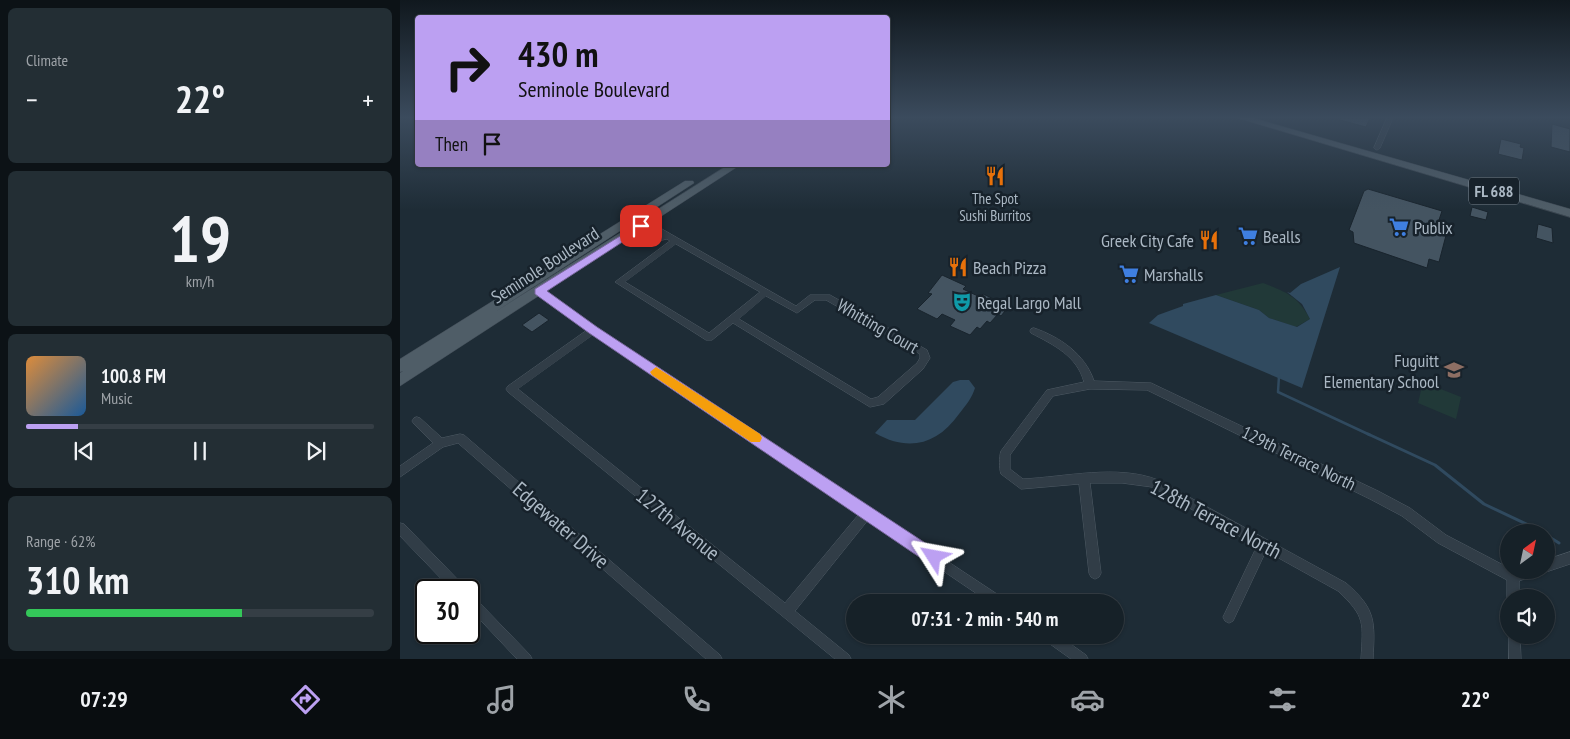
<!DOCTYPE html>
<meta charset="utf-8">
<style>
:root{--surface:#162128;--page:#232e34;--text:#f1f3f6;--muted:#9ea3a8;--line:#353e45;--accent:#bca0f2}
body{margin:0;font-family:"PT Sans Narrow",sans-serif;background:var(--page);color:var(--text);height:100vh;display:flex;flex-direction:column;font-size:19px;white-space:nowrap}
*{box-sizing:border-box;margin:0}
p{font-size:16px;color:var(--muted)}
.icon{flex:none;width:28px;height:28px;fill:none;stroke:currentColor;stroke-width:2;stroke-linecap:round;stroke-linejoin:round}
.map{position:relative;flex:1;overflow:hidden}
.drawer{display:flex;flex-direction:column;gap:8px;padding:8px;background:#0c1216;width:400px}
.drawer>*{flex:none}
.guide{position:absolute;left:15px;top:15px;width:475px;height:152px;border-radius:5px;box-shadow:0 1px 4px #0004,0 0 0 1px var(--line);background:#bca0f2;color:#111;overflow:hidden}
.needle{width:32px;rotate:33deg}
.tools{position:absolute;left:1100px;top:524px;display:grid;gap:10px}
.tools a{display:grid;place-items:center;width:55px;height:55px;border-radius:50%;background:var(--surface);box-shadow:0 1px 4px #0004,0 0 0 1px var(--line);font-size:25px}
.speed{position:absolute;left:15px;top:579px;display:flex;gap:10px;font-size:25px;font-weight:700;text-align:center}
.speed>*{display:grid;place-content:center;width:65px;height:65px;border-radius:50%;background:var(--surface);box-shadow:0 1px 4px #0004,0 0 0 1px var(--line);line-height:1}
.speed .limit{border:2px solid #111;border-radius:8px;background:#fff;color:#111}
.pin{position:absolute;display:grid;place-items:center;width:42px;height:42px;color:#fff;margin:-21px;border-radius:10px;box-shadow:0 2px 8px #0006}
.me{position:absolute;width:55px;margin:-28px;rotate:304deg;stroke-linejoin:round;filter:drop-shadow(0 0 4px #0008)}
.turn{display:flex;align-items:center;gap:18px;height:105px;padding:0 20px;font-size:22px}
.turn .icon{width:65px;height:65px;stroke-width:2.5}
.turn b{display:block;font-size:35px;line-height:42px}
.then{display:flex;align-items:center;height:48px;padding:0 20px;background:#0003;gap:10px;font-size:19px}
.big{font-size:38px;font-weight:800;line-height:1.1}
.drawer .widget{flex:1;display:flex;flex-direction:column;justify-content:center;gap:8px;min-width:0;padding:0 18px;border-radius:8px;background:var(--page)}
.drawer .dial{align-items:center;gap:0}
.dial b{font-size:65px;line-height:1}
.song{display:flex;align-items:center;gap:15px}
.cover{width:60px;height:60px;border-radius:8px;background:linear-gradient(135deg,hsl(30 70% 55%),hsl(210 70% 35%))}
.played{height:5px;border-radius:2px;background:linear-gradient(90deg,var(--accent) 15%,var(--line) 15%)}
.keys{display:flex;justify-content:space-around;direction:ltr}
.heat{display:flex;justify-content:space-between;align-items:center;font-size:28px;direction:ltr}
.charge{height:8px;border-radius:4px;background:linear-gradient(90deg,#34c759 62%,var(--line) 0)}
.trip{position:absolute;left:446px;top:594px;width:278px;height:50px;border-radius:25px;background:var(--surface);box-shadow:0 1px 4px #0004,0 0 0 1px var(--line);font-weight:800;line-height:50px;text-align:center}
.tabs{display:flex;height:80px;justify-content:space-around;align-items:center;background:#090d10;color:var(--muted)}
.tabs .icon{width:35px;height:35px}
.tabs .active{color:var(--accent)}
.tabs b{font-size:22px;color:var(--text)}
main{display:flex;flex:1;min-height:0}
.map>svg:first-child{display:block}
.green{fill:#213938}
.water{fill:#304a5f}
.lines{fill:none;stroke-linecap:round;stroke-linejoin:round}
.stream-far1{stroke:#304a5f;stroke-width:2.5}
.stream{stroke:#304a5f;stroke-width:3}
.building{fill:#445461;stroke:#19242d}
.minor-casing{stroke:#4f5b65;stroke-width:1}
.primary-casing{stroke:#3b4650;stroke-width:1}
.minor{fill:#313d47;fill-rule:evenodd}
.primary{fill:#4f5d67;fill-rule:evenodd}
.route{fill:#bca0f2;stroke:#7a689d}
.slow{fill:#f59e0b}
.labels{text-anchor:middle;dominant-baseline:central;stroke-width:5;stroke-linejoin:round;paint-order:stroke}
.far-poi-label{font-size:15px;fill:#abb8c4;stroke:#17222b}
.shield{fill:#17222b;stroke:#7f8b96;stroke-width:1}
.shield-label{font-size:16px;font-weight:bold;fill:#abb8c4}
.poi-label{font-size:18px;fill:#abb8c4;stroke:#17222b;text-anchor:start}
.street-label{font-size:18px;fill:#abb8c4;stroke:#17222b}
.near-street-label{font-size:21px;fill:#abb8c4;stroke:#17222b}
</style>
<main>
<section class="drawer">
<div class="widget"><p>Climate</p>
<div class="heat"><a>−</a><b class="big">22°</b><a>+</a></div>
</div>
<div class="widget dial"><b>19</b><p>km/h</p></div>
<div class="widget">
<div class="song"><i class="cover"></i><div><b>100.8 FM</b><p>Music</p></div></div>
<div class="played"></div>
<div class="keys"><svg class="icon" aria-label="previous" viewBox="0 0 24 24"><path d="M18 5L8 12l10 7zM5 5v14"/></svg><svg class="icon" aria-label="pause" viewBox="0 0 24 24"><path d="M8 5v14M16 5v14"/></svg><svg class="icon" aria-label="next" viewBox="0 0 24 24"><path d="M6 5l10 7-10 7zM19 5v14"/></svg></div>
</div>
<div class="widget"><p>Range · 62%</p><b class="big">310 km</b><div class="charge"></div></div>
</section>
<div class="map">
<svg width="1170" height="659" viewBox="0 0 1170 659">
<rect width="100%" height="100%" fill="#1e2c36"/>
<!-- green -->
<path class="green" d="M863,283c23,9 35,13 47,36l-14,8 -27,-9 -10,-8 -43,-15z
M1023,382l38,15 -5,22 -38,-16z"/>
<!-- water -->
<path class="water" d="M940,267l-38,121 -153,-65 9,-8 25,-9v-2l33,-9 43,15 10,8 28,9 13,-8 -8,-15 -15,-12 3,1 11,-9z
M560,380h9l6,8c-3,10 -9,17 -16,26 -22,31 -51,38 -84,19l12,-13h28l38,-38z"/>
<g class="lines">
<!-- stream-far1 -->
<path class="stream-far1" d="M879,376l-1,16 92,43"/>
<!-- stream -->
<path class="stream" d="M968,434l67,31 49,39 59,28
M1146,535l13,8"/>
</g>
<!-- building -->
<path class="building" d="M940,118h30l-4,9 -26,-7z
M1152,124l18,5v23l-19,-5z
M1101,139l20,5 -1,3 4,1 -2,12 -24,-6z
M968,189l74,22 -3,9 10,4 -10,38 -10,-3 -2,9 -73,-25 -1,-11 -4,-2 15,-39z
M1072,207l16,5 -2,8 -16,-4z
M1138,224l14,4 1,15 -17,-5z
M542,275l24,11 -3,3 17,8 3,-3 26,12 -8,10 -3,-2 -8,9 -3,-2 -7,8 -3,-2 -7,8 -20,-9 5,-6 -13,-6 -5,5 -20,-10 15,-15 -4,-1z
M139,313l10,7 -17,12 -10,-7z"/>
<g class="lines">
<defs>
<path id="minor" d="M987,118h6l-13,30 -3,2 -2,-1 -1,-1z
M238,224h3l6,2 8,-1 141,81 14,-11h20l97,55 3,8 -7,11 -39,35 -14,3 -137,-84 -21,17h-6l-91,-58 55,-41 -3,-2c-12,3 -13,1 -24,-5v-4l-6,-4zM252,230l9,6h-2l-9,-5zM276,244l84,48 -51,41 -84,-51zM366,296l31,17 18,-13h11l94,54v4l-3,5 -39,34 -7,2 -132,-80z
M129,281l67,47 271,179 5,1 1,4 130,86 2,4h-16l-121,-82 -73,91 54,44 2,4h-16l-327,-267 -2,-3 2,-3 79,-56 -61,-44 -1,-2 1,-2zM193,335l266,179 -74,89 -267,-214z
M634,328c26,9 51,26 60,53l57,2 227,108 32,17 36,27 63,33v2h31l-2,4 -19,7v17h-10v4l-2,-4v-18l-69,-37 -36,-27 -32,-17 -223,-109 -57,-1 -37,7 -43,59v14l13,10c42,-2 95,-15 135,1l188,103c30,26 29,38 27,76h-12c2,-36 5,-42 -23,-68l-72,-40 -33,70 -4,2 -4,-2 -2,-4 2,-4 32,-67 -105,-59 -30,-4h-32l11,90 -2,4 -4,2 -4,-2 -2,-4 -10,-89 -58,5 -20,-15c-2,-6 -2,-17 0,-23l46,-61 37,-8c-7,-26 -30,-37 -53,-49l-1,-2 1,-2z
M17,417l3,1 22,20 18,-4 4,1 256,220 2,4h-16l-248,-216 -15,4 -43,30v-11l33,-23 -19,-19 -2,-3 2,-3z
M0,523l4,1 60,62 2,4h-14l-52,-54z
M1170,552v12l-24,8 -4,-2h4v-10z
M69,594l4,2 57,59 2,4h-15l-48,-51z
M1109,633v2h11l1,24h-12z
M641,635h17l28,20 2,4h-17l-28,-20z"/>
<path id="primary" d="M838,118h15l317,91v8z
M328,165h12l-340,221v-13l3,-2 -3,1v-13l285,-178h8l1,2 -199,129z"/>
</defs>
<!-- minor casing -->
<use href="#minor" class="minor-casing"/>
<!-- primary casing -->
<use href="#primary" class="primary-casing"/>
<!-- minor -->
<use href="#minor" class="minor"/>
<!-- primary -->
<use href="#primary" class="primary"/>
</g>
<!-- sky -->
<linearGradient id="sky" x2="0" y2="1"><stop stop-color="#10181e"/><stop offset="0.56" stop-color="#3b4b5d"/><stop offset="1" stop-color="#3b4b5d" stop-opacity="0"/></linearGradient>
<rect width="1170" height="210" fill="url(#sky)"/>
<!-- route -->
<path class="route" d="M241,223l3,1v4l-97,63 50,36 342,225 2,5 -2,6 -5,2 -6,-2 -339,-230 -54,-39v-5z"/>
<!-- slow -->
<path class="slow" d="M256,367l104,67 2,4 -2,4h-9l-99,-67 -2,-3z"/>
<!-- icons -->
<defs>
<symbol id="restaurant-bare" viewBox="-9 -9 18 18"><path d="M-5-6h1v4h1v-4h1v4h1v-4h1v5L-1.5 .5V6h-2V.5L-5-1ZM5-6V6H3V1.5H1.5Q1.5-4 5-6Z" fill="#e8710a" stroke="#17222b" stroke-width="2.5" paint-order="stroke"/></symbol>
<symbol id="supermarket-bare" viewBox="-9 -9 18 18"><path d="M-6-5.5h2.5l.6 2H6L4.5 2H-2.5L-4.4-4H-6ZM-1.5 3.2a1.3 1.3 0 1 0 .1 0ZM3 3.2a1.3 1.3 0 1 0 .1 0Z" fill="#3f7fe0" stroke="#17222b" stroke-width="2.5" paint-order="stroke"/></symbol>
<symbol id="theatre-bare" viewBox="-9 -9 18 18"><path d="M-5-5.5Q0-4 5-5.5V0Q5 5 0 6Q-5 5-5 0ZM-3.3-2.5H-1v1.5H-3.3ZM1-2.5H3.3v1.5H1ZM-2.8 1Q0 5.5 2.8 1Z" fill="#0f9aa8" stroke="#17222b" stroke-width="2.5" paint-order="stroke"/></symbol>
<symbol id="school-bare" viewBox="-9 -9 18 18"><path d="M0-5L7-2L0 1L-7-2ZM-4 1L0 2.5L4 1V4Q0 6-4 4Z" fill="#8d6e63" stroke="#17222b" stroke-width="2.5" paint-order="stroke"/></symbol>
</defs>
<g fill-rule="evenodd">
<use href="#restaurant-bare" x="581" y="162" width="28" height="28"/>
<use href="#supermarket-bare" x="985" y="213" width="28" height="28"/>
<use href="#supermarket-bare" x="834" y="222" width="28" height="28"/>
<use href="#restaurant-bare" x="795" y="226" width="28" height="28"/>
<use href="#restaurant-bare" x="544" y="253" width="28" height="28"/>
<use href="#supermarket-bare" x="715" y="260" width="28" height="28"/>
<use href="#theatre-bare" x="548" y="288" width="28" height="28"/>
<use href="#school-bare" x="1040" y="356" width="28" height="28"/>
</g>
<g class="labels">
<!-- far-poi labels -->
<g class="far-poi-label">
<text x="595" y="198">The Spot<tspan x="595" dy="17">Sushi Burritos</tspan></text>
</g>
<!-- shield labels -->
<rect class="shield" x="1069" y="177.5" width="50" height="27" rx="4"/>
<g class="shield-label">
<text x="1094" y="191">FL 688</text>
</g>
<!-- poi labels -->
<g class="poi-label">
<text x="1014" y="227">Publix</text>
<text x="863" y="236">Bealls</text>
<text x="794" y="240" text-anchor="end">Greek City Cafe</text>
<text x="573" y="267">Beach Pizza</text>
<text x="744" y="274">Marshalls</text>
<text x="577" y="302">Regal Largo Mall</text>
<text x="1039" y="360" text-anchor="end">Fuguitt<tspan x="1039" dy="21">Elementary School</tspan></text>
</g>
<!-- street labels -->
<g class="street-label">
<text transform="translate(145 265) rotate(-33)">Seminole Boulevard</text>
<text transform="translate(478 326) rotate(30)">Whitting Court</text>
<text transform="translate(899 458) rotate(26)">129th Terrace North</text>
</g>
<!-- near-street labels -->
<g class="near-street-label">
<text transform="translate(816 519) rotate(28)">128th Terrace North</text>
<text transform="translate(278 524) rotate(39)">127th Avenue</text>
<text transform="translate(161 525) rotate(41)">Edgewater Drive</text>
</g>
</g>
</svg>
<div class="tools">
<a><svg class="needle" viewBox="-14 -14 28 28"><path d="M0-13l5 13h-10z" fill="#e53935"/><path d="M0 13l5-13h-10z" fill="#9ea3a8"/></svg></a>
<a><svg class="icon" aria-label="sound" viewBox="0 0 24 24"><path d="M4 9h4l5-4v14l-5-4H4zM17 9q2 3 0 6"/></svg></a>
</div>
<div class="speed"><div class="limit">30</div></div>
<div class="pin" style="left:241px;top:226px;background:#d93025"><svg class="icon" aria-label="arrive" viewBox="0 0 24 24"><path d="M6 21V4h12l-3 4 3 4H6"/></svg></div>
<svg class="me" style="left:534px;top:557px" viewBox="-20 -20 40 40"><path d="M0-17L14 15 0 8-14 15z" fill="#bca0f2" stroke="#fff" stroke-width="4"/></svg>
<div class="trip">07:31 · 2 min · 540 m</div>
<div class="guide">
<div class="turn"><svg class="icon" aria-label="right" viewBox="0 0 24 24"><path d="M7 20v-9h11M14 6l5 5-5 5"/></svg><div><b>430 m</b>Seminole Boulevard</div></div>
<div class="then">Then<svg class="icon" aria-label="arrive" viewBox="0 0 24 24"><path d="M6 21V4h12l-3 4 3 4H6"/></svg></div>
</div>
</div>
</main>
<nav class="tabs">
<b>07:29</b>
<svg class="icon active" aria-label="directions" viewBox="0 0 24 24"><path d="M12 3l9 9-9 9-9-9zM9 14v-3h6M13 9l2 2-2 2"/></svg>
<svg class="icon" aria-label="music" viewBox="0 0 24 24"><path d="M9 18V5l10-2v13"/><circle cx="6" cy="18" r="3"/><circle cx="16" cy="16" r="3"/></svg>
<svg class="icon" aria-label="phone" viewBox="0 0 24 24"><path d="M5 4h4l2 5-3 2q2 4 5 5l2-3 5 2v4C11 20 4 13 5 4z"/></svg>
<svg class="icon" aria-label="climate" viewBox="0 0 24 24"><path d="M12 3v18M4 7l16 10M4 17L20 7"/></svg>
<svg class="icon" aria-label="car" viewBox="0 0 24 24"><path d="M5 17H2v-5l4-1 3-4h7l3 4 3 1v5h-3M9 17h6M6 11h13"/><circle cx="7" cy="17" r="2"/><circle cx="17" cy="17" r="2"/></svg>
<svg class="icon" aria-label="filters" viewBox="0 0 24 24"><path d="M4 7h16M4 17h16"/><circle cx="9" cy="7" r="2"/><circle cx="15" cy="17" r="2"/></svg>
<b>22°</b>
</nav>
